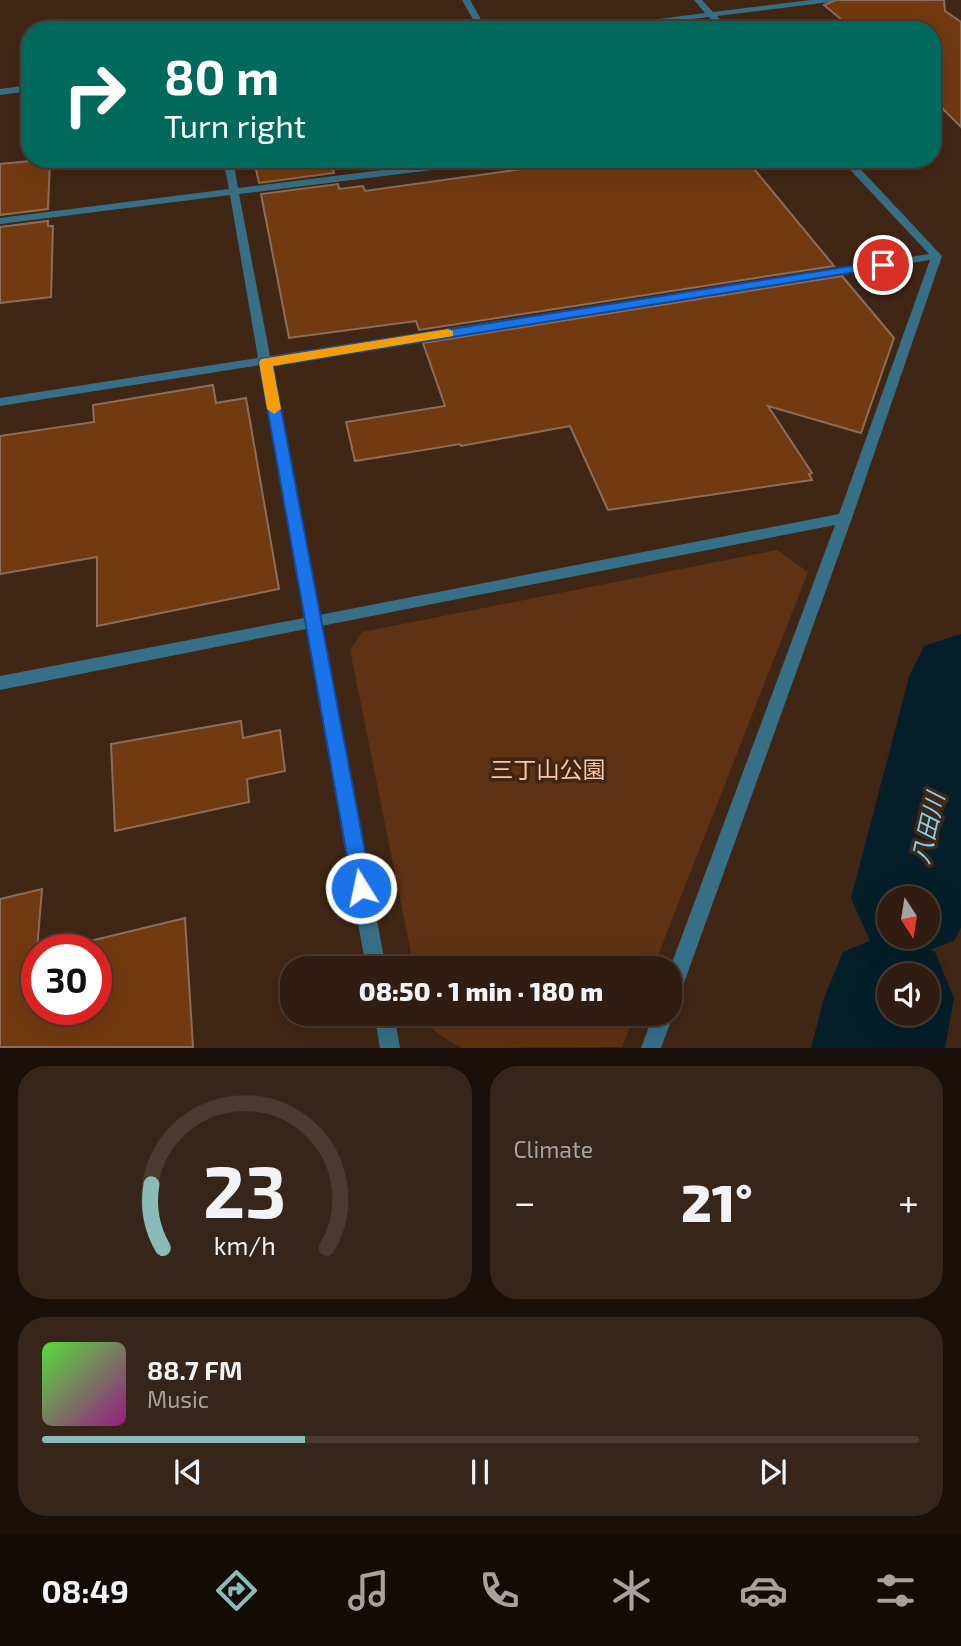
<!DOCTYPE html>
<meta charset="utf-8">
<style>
:root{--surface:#301c10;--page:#382519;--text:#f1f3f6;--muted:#a8a19f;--line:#4b3a30;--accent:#8bbbb9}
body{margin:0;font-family:"Exo 2","Noto Sans JP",sans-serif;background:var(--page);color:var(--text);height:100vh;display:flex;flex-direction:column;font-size:26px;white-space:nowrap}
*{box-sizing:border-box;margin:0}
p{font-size:23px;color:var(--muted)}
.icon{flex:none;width:38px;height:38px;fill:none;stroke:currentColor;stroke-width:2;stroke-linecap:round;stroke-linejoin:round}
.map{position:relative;height:1048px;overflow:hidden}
.sheet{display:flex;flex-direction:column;gap:18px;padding:18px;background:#1a0f09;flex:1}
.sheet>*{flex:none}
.banner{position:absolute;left:21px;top:21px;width:920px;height:147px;border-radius:28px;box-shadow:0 7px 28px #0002,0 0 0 2px var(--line);background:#00695c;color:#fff;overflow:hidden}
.needle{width:46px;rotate:168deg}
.fabs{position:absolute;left:877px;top:886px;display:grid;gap:14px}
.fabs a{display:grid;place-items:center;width:63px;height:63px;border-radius:50%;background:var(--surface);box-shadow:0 7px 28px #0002,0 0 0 2px var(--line);font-size:35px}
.speed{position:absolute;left:21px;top:934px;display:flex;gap:14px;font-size:35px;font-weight:700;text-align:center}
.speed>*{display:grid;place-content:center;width:91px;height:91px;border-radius:50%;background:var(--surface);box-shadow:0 7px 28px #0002,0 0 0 2px var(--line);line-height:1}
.speed .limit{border:10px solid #d22;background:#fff;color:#111}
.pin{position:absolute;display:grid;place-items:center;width:60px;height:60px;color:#fff;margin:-30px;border:4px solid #fff;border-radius:50%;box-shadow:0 2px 7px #0007}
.me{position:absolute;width:77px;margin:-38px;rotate:350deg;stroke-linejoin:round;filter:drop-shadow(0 0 5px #0008)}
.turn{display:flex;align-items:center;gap:24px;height:147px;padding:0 28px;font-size:32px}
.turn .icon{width:91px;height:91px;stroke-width:2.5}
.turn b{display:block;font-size:49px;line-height:60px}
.big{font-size:52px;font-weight:800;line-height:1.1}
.sheet .widget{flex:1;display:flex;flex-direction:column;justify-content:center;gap:10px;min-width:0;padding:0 24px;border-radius:28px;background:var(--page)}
.sheet .dial{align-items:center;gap:0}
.dial svg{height:182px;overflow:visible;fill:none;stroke:var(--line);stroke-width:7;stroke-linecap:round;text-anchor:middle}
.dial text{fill:var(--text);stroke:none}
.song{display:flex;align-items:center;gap:21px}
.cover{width:84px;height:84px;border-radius:10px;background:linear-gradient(135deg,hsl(110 70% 55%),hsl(310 70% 35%))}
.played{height:7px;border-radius:4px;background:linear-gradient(90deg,var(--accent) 30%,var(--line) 30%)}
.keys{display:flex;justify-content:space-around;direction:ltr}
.heat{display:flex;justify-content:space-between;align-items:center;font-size:38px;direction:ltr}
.sheet .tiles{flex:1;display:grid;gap:18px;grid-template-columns:1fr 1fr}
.widget:last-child{grid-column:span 2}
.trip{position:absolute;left:280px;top:956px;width:402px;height:70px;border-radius:28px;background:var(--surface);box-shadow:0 7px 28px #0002,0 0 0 2px var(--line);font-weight:800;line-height:70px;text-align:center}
.menu{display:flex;height:112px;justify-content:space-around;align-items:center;background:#130b06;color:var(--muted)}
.menu .icon{width:49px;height:49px}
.menu .current{color:var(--accent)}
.menu b{font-size:32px;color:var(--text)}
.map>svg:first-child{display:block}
.green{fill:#5f3214}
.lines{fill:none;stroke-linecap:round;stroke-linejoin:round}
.river{fill:#041f29;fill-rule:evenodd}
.building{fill:#723a11;stroke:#8c6d5a;stroke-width:2}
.street{fill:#377086;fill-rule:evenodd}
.route{fill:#1a73e8;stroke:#114b97;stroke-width:2}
.slow{fill:#f59e0b}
.labels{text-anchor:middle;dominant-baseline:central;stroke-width:7;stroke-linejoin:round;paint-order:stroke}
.near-park-label{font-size:23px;fill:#fbc5a6;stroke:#402615}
.near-water-label{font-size:24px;font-style:italic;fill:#7bd4f8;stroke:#402615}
</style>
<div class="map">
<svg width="961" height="1048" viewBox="0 0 961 1048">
<rect width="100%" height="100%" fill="#402615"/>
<!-- green -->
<path class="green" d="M777,550l31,22 -155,396h-239l-64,-318 12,-18z
M423,1013h212l-13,34 -160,1c-15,-8 -34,-18 -39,-35z"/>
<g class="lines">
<!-- river -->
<path class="river" d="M961,634v293l-6,13 -25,10 5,2 19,46 -9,50h-134l13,-50 19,-46 27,-11 -19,-43 58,-221 15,-31zM889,898h39v38h-39zM889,975h39v38h-39z"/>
</g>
<!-- building -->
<path class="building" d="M836,0h108l1,11 16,11v105l-28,-28v-69h-79l-30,-25z
M50,159l-2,50 -48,6v-51z
M259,159h66l1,5h5l3,9 -75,10 -4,-18h5z
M595,159h117l6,9 32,-4 84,102 -415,64 -3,-9 -127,17 -28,-144 77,-10 1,5 24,-3 2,5z
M48,221v5h5l-2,71 -51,6v-76z
M842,276l52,62 -33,95 -93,-27 44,67 -3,1 3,6 -204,30 -38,-84 -109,20 -1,-2 -105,17 -9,-39 99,-16 -22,-63z
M213,385l3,18 30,-5 33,191 -182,37v-69l-97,17v-138l94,-14 -1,-17z
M241,721l2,17 37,-8 5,41 -38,8 2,23 -134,29 -4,-87z
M42,889l-5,61v60h59v-60h-43l132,-32 8,129h-193v-148z"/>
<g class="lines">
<!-- street -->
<path class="street" d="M462,0h8l17,30h-8z
M694,0h8l11,12 98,-12h23l-4,2 -113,14 12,14h-9l-11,-13 -109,13h-26l131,-17z
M30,85v6l-30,4v-6z
M223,159h10l5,29 233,-29h30l-5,3 -257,32 31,162 659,-102 -89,-95h11l91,97 -90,262 -175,484 -7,3v-37l165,-443 -514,101 65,342h-20l-60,-339 -306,61v-14l304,-58 -44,-253 -260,41v-8l258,-40 -28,-163 -230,29v-6l229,-29zM930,260l-91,254 -520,101 -48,-251z
M670,1006l4,7 -13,35h-20l13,-35h16z
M374,1013h20l6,35h-20z"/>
</g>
<!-- route -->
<path class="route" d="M883,261l4,1v5l-614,99 99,522 -3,7 -8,3 -7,-3 -95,-533 2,-3z"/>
<!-- slow -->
<path class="slow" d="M448,329l5,2v5l-180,30 8,43 -7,5 -7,-5 -8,-47 2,-3z"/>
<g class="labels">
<!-- near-park labels -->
<g class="near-park-label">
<text x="548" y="769">三丁山公園</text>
</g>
<!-- near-water labels -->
<g class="near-water-label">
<text transform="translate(927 828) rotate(-77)">八田川</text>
</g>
</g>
</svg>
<div class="fabs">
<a><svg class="needle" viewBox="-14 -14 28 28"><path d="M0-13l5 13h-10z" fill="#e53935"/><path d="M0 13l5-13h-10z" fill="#a8a19f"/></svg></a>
<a><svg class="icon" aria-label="sound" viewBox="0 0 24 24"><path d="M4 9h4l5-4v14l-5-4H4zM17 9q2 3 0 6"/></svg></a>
</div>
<div class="speed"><div class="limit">30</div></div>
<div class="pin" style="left:883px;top:265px;background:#d93025"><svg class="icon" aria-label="arrive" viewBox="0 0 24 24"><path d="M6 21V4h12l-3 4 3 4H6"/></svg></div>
<svg class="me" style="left:361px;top:888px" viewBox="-20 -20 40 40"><circle r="17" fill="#1a73e8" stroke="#fff" stroke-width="3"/><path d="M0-11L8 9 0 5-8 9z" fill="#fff"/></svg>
<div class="trip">08:50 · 1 min · 180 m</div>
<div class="banner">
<div class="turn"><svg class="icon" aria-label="right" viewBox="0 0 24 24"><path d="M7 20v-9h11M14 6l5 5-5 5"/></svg><div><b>80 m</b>Turn right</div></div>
</div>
</div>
<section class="sheet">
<div class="tiles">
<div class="widget dial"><svg viewBox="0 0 100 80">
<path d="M14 69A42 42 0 1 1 86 69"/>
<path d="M14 69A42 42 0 0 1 9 41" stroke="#8bbbb9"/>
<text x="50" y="56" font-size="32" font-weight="700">23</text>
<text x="50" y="72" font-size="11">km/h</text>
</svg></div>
<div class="widget"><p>Climate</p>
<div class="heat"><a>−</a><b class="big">21°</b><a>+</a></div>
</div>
<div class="widget">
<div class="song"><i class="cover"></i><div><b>88.7 FM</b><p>Music</p></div></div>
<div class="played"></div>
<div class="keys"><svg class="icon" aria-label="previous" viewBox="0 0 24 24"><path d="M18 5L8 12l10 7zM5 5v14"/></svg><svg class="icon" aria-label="pause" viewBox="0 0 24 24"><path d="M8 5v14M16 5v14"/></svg><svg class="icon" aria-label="next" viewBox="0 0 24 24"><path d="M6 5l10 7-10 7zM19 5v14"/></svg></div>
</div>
</div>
</section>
<nav class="menu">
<b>08:49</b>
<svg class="icon current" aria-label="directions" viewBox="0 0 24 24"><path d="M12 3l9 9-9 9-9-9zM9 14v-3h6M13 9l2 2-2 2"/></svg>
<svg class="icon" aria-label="music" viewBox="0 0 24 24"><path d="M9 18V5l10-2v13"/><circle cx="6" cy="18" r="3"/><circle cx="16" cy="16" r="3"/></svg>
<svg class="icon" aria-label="phone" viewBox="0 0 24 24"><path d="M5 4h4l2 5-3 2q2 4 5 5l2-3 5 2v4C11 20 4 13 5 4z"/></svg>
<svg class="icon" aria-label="climate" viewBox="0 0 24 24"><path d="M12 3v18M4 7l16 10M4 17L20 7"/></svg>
<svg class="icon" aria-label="car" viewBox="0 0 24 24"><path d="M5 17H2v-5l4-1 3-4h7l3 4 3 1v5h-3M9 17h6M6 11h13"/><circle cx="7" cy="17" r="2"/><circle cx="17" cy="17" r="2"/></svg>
<svg class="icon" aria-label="filters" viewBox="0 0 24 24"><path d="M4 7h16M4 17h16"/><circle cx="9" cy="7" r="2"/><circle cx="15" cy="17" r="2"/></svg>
</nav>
